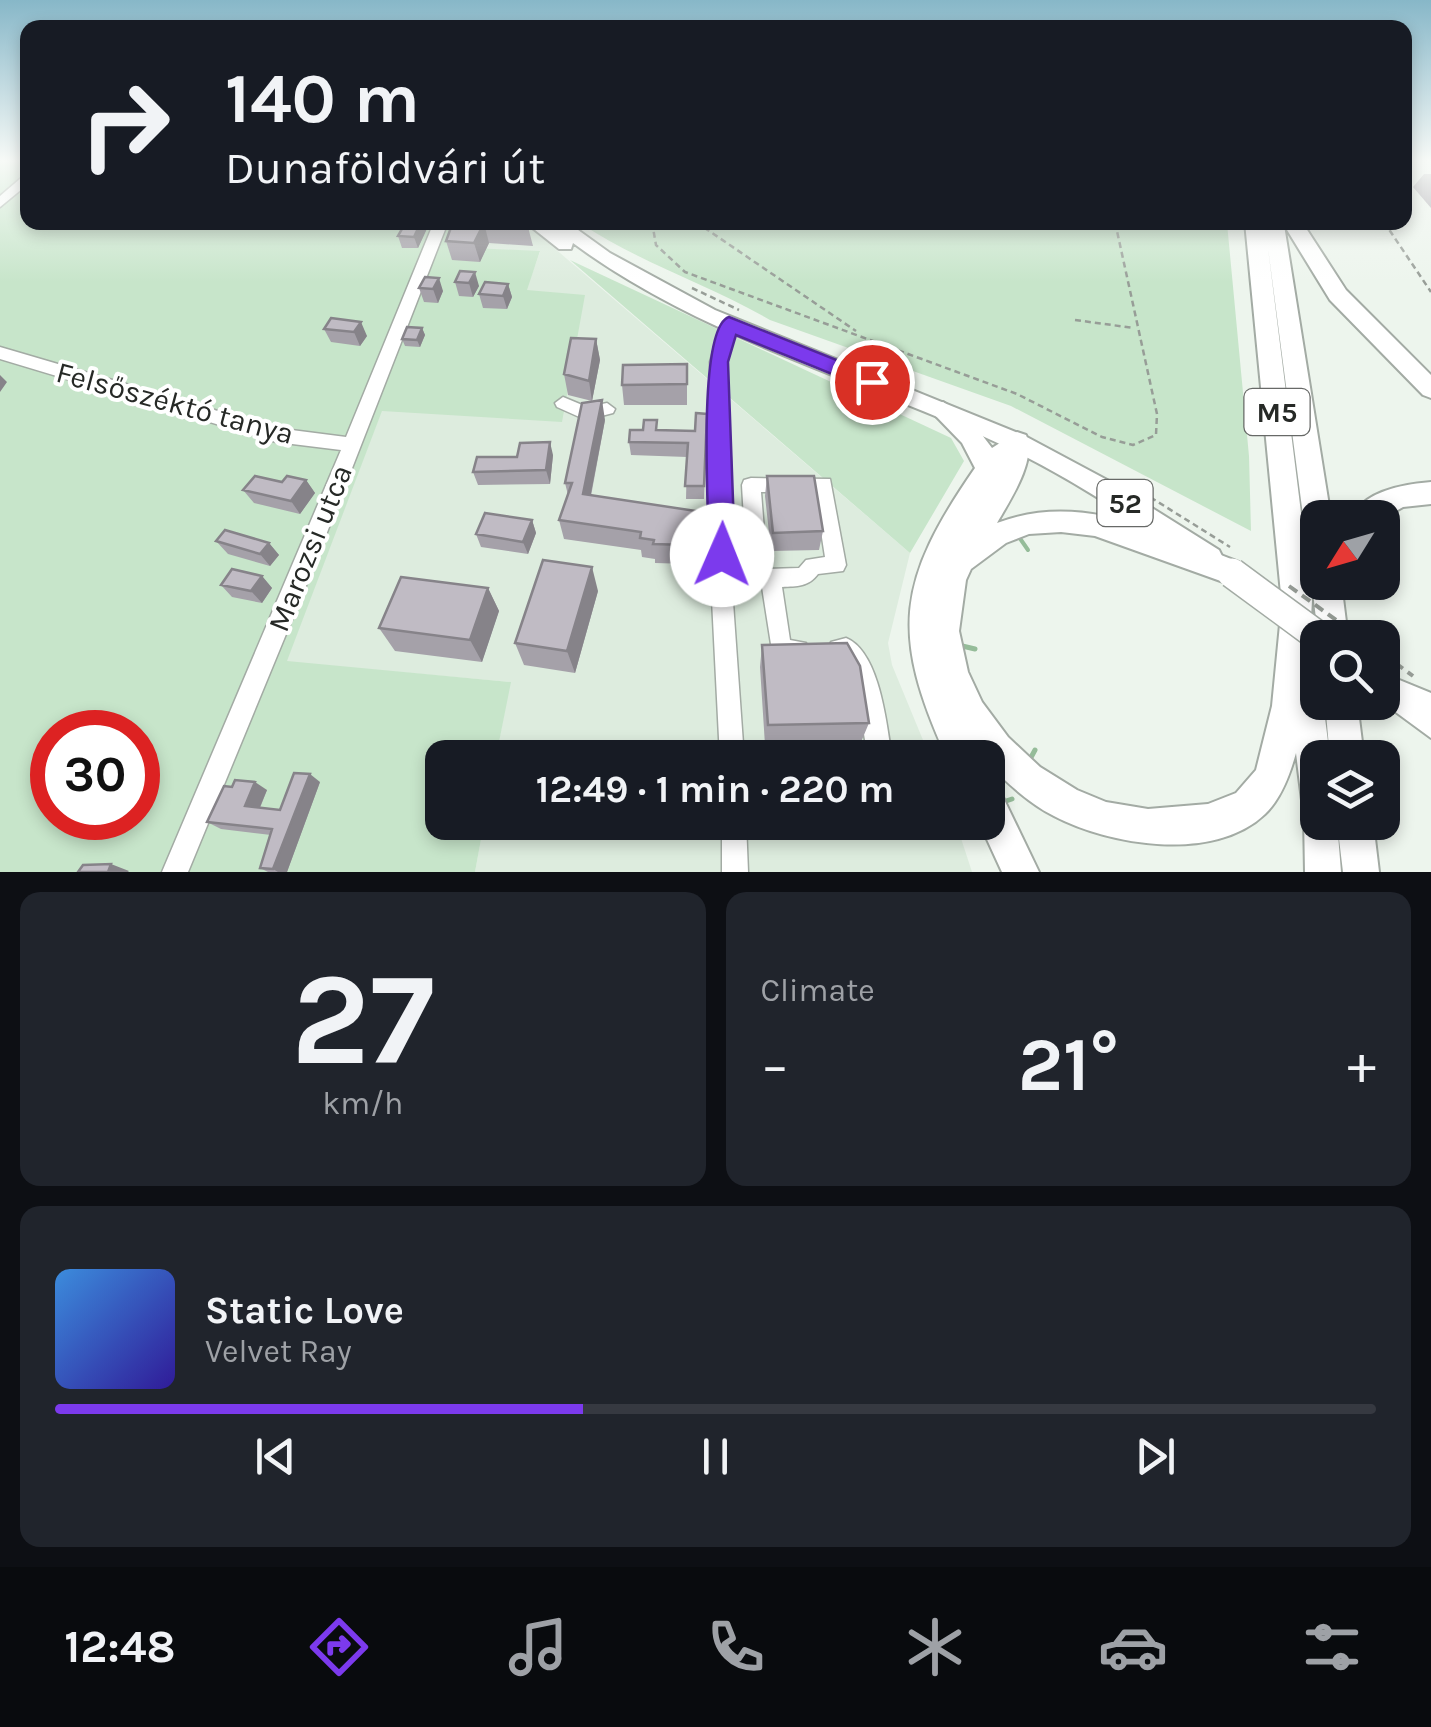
<!DOCTYPE html>
<meta charset="utf-8">
<style>
:root{--surface:#171b24;--page:#20242c;--text:#f1f3f6;--muted:#9ea1a6;--line:#363941;--accent:#7c3aed}
body{margin:0;font-family:Karla,sans-serif;background:var(--page);color:var(--text);height:100vh;display:flex;flex-direction:column;font-size:38px;white-space:nowrap}
*{box-sizing:border-box;margin:0}
p{font-size:32px;color:var(--muted)}
.icon{flex:none;width:55px;height:55px;fill:none;stroke:currentColor;stroke-width:2;stroke-linecap:round;stroke-linejoin:round}
.map{position:relative;height:872px;overflow:hidden}
.details{display:flex;flex-direction:column;gap:20px;padding:20px;background:#0d0f14;flex:1}
.details>*{flex:none}
.guide{position:absolute;left:20px;top:20px;width:1392px;height:210px;border-radius:20px;box-shadow:0 5px 15px #0003;background:#171b24;color:var(--text);overflow:hidden}
.needle{width:65px;rotate:233deg}
.tools{position:absolute;left:1300px;top:500px;display:grid;gap:20px}
.tools a{display:grid;place-items:center;width:100px;height:100px;border-radius:20px;background:var(--surface);box-shadow:0 5px 15px #0003;font-size:50px}
.speed{position:absolute;left:30px;top:710px;display:flex;gap:20px;font-size:50px;font-weight:700;text-align:center}
.speed>*{display:grid;place-content:center;width:130px;height:130px;border-radius:50%;background:var(--surface);box-shadow:0 5px 15px #0003;line-height:1}
.speed .limit{border:15px solid #d22;background:#fff;color:#111}
.pin{position:absolute;display:grid;place-items:center;width:85px;height:85px;color:#fff;margin:-42px;border:5px solid #fff;border-radius:50%;box-shadow:0 2px 10px #0007}
.me{position:absolute;width:110px;margin:-55px;rotate:1deg;stroke-linejoin:round;filter:drop-shadow(0 0 8px #0008)}
.turn{display:flex;align-items:center;gap:35px;height:210px;padding:0 40px;font-size:45px}
.turn .icon{width:130px;height:130px;stroke-width:2.5}
.turn b{display:block;font-size:70px;line-height:85px}
.big{font-size:75px;font-weight:700;line-height:1.1}
.details .card{flex:1;display:flex;flex-direction:column;justify-content:center;gap:15px;min-width:0;padding:0 35px;border-radius:20px;background:var(--page)}
.details .dial{align-items:center;gap:0}
.dial b{font-size:130px;line-height:1}
.song{display:flex;align-items:center;gap:30px}
.cover{width:120px;height:120px;border-radius:15px;background:linear-gradient(135deg,hsl(210 70% 55%),hsl(250 70% 35%))}
.played{height:10px;border-radius:5px;background:linear-gradient(90deg,var(--accent) 40%,var(--line) 40%)}
.keys{display:flex;justify-content:space-around;direction:ltr}
.heat{display:flex;justify-content:space-between;align-items:center;font-size:55px;direction:ltr}
.details .tiles{flex:1;display:grid;gap:20px;grid-template-columns:1fr 1fr}
.card:last-child{grid-column:span 2}
.trip{position:absolute;left:425px;top:740px;width:580px;height:100px;border-radius:20px;background:var(--surface);box-shadow:0 5px 15px #0003;font-weight:700;line-height:100px;text-align:center}
.dock{display:flex;height:160px;justify-content:space-around;align-items:center;background:#090b0e;color:var(--muted)}
.dock .icon{width:70px;height:70px}
.dock .on{color:var(--accent)}
.dock b{font-size:45px;color:var(--text)}
.map>svg:first-child{display:block}
.built{fill:#ddecde}
.green{fill:#c7e5ca;fill-rule:evenodd}
.lines{fill:none;stroke-linecap:round;stroke-linejoin:round}
.stream-far1{stroke:#95bc99;stroke-width:4}
.stream{stroke:#95bc99;stroke-width:5}
.minor-casing{stroke:#a3aba4;stroke-width:3}
.major-casing{stroke:#a3aba4;stroke-width:4}
.highway-casing{stroke:#a3aba4;stroke-width:4}
.path-far1{stroke:#979d97;stroke-width:2.5;stroke-dasharray:6 4;stroke-linecap:butt}
.path{stroke:#979d97;stroke-width:4;stroke-dasharray:10 6;stroke-linecap:butt}
.minor{fill:#fff;fill-rule:evenodd}
.major{fill:#fff;fill-rule:evenodd}
.highway{fill:#fff;fill-rule:evenodd}
.major-bridge-far1-casing{stroke:#a3aba4;stroke-width:26;stroke-linecap:butt}
.major-bridge-casing{stroke:#a3aba4;stroke-width:32;stroke-linecap:butt}
.path-bridge{stroke:#979d97;stroke-width:4;stroke-dasharray:10 6;stroke-linecap:butt}
.major-bridge-far1{stroke:#fff;stroke-width:22}
.major-bridge{stroke:#fff;stroke-width:29}
.wall{fill:#a5a1a9}
.shaded-wall{fill:#868389}
.building{fill:#c0bbc4;stroke:#868389;stroke-width:2.5}
.route{fill:#7c3aed;stroke:#51269a;stroke-width:2.5}
.labels{text-anchor:middle;dominant-baseline:central;stroke-width:8;stroke-linejoin:round;paint-order:stroke}
.shield{fill:#fff;stroke:#676967;stroke-width:2.5}
.shield-label{font-size:28px;font-weight:bold;fill:#262926}
.street-label{font-size:30px;fill:#262926;stroke:#fff}
</style>
<div class="map">
<svg width="1431" height="872" viewBox="0 0 1431 872">
<rect width="100%" height="100%" fill="#edf5ed"/>
<!-- built -->
<path class="built" d="M460,223h65l385,330 -22,90 4,22 38,92h-434l14,-75 -224,-20 96,-252 144,-120 14,-38 -89,-5z
M484,822l472,1 16,49h-497z"/>
<!-- green -->
<path class="green" d="M0,160h27l1,62 432,1 -8,24 88,4 -13,39 58,5 -23,127 -180,-11 -95,250 224,21 -15,75 -54,1v64l42,1 -9,49h-475zM52,732h86v86h-86z
M580,223h647l22,233 2,75 -240,-125 -241,-86c-62,-36 -130,-57 -190,-97z
M570,260l381,178 13,23 -54,92z"/>
<g class="lines">
<!-- stream-far1 -->
<path class="stream-far1" d="M1019,537l9,13"/>
<!-- stream -->
<path class="stream" d="M958,645l17,4
M1029,761l6,-11
M1000,803l12,-4"/>
<defs>
<path id="minor" d="M28,172v12l-28,23v-11z
M434,222h14l-138,354 -122,296h-26l179,-422 -65,-8 -276,-83v-12l276,81 70,9z
M729,319l8,5 -11,38 5,103v106l16,-1 -5,-85 2,-5 7,-2 79,1 16,86 -3,6 -25,3c-10,13 -20,12 -36,13l8,53 16,3 3,7 -3,7 -8,3 -25,-3 -11,-70 -30,1 12,170h-24l-9,-178 2,-115 -3,-103 11,-38zM761,492h54l10,65 -19,3 -7,8 -32,1z
M563,397l24,10 20,-4 8,6 -2,4 -27,7 -29,-13 -2,-4z
M846,638c34,14 41,88 46,120h-24l-12,-72 -15,-27 -10,-3 -3,-7 3,-7z
M722,822h24l2,50h-26z"/>
<path id="major" d="M525,222h42l43,31 105,57 308,125 86,46 110,69 4,8 -4,8 -9,3 -9,-3c-71,-49 -143,-97 -223,-132 -137,-60 -283,-101 -405,-191l-2,6h-12z
M1382,670l49,35v33l-49,-36z"/>
<path id="highway" d="M1245,222h57l44,68 85,85v23l-8,-3 -93,-95 -46,-75 47,293h-13v16l-10,-3 -4,-8 -36,-275 44,353 -3,47 9,10v44h5l7,56h-12v64h19l4,50h-36l-1,-56 -8,-63c-6,21 -15,46 -31,61 -51,49 -156,31 -211,2 -26,-13 -46,-33 -66,-52v-6h-41c-57,-125 -50,-177 28,-290l-13,-25 -31,-32 3,-6 9,-3 30,21 19,25 25,-16 9,3c11,25 -16,65 -29,88 84,-32 164,10 242,39l4,9 -4,9 -10,4 -134,-48 -34,-4 -32,2 -23,9 -35,26 -5,11 -7,51 9,41 14,30 26,35 32,30 37,23 29,12 42,7 60,-5 28,-11 20,-23 16,-64 10,-102z
M1431,482v22l-28,3 -21,12 -31,-1c13,-27 53,-34 80,-36z
M1318,572v10h23l7,56h-30l-6,-56z
M1397,679l34,14v32l-45,-19 -4,-8 4,-14z
M1325,702h32l7,56h-34z
M988,786l12,5 39,81h-37l-23,-50h9z
M1337,822h36l6,50h-36z"/>
</defs>
<!-- minor casing -->
<use href="#minor" class="minor-casing"/>
<!-- major casing -->
<use href="#major" class="major-casing"/>
<!-- highway casing -->
<use href="#highway" class="highway-casing"/>
<!-- path-far1 -->
<path class="path-far1" d="M652,222l4,23 29,27 332,122 85,43 31,8 23,-10 1,-21 -42,-192
M696,222l160,109
M1384,222l47,70
M692,288l47,22
M1075,320l59,8
M1142,492l88,55"/>
<!-- path -->
<path class="path" d="M1382,653l31,23"/>
<!-- minor -->
<use href="#minor" class="minor"/>
<!-- major -->
<use href="#major" class="major"/>
<!-- highway -->
<use href="#highway" class="highway"/>
<defs>
<path id="major-bridge-far1" d="M1229,571l7,5"/>
<path id="major-bridge" d="M1232,573l87,64"/>
</defs>
<!-- major-bridge-far1 casing -->
<use href="#major-bridge-far1" class="major-bridge-far1-casing"/>
<!-- major-bridge casing -->
<use href="#major-bridge" class="major-bridge-casing"/>
<!-- path-bridge -->
<path class="path-bridge" d="M1289,586l72,52"/>
<!-- major-bridge-far1 -->
<use href="#major-bridge-far1" class="major-bridge-far1"/>
<!-- major-bridge -->
<use href="#major-bridge" class="major-bridge"/>
</g>
<!-- wall -->
<path class="wall" d="M1424,174h7v34l-18,-21z
M430,222l-12,26h-16l-4,-12z
M453,222h71l4,5 5,19 -44,-3 -9,19 -28,-2 -6,-19z
M460,271l19,15 -6,11 -14,-1 -4,-14z
M425,277l18,14 -5,12 -14,-1 -5,-14z
M508,284l4,13 -5,12 -24,-1 -4,-14z
M331,318l36,18 -7,10 -29,-4 -7,-13z
M422,328l3,7 -5,12 -15,-1 -3,-7z
M596,339l4,21 -8,41 -24,-6 -4,-21z
M687,364v41h-63l-2,-20z
M605,420l-14,76 105,15 1,19 -8,34 -34,-1v-4l-13,-2 -1,-7 -77,-11 -5,-19 9,-25 -3,-12z
M707,427l-3,72h-18l1,-42 -56,-2 -2,-13 29,-12 37,1z
M553,455l-3,29 -72,1 -5,-13 44,-15z
M767,476l56,55 -4,19 -48,1 -6,-55z
M306,480l9,13 -15,21 -46,-11 -11,-13 39,-8z
M532,520l4,13 -8,21 -47,-7 -5,-13z
M216,541l53,2 10,12 -9,11 -42,-12z
M262,576l10,12 -10,15 -30,-6 -11,-12z
M488,588l11,23 -17,51 -87,-11 -16,-23z
M598,591l-23,82 -51,-8 -9,-22z
M762,645l107,78 -8,19 -96,3 -5,-78z
M320,782l-33,90h-19l-8,-4 11,-33 -50,-6 -14,-7 25,-35 35,3 -7,18 20,2z"/>
<!-- shaded-wall -->
<path class="shaded-wall" d="M421,222h9l-12,26 -4,-11z
M484,223l5,20 -9,19 -6,-19z
M475,272l4,14 -6,11 -4,-14z
M439,278l4,13 -5,12 -5,-14z
M508,284l4,13 -5,12 -4,-13z
M361,322l6,14 -7,10 -6,-14z
M422,328l3,7 -5,12 -3,-7z
M596,339l4,21 -8,41 -3,-20z
M0,375l7,7 -7,10z
M602,400l3,20 -18,94 -4,-20z
M550,442l3,13 -3,29 -4,-14z
M306,480l9,13 -15,21 -9,-13z
M696,511l1,19 -8,34 -1,-19z
M532,520l4,13 -8,21 -5,-12z
M269,543l10,12 -9,11 -10,-12z
M592,567l6,24 -23,82 -8,-22z
M262,576l10,12 -10,15 -11,-12z
M488,588l11,23 -17,51 -12,-22z
M310,774l10,8 -33,90h-9l-5,-3z
M255,782l12,8 -10,24 -12,-8z
M111,864l18,7 -1,1h-20z"/>
<!-- building -->
<path class="building" d="M406,222h15l-7,15 -16,-1z
M453,222h71l4,5 -44,-4 -10,20 -28,-2z
M460,271l15,1 -6,11 -14,-1z
M425,277l14,1 -6,11 -14,-1z
M485,282l23,2 -5,12 -24,-2z
M331,318l30,4 -7,10 -30,-3z
M407,327l15,1 -5,12 -15,-1z
M571,338l25,1 -7,42 -25,-7z
M687,364v20l-65,1 1,-20z
M602,400l-19,94 113,17 -8,34 -35,-1 1,-4 -14,-2 1,-6 -82,-12 13,-37h-7l17,-80z
M696,413l11,1 -3,72h-19l3,-43 -59,-1 1,-12h13l1,-10h13l-1,10 39,1z
M550,442l-4,28 -73,2 4,-15h40l3,-14z
M255,476l27,6 5,-6 19,4 -15,21 -48,-11z
M767,476h47l9,55 -50,2z
M485,513l47,7 -9,22 -47,-8z
M225,530l44,13 -9,11 -44,-13z
M543,560l49,7 -25,84 -52,-8z
M232,569l30,7 -11,15 -30,-6z
M401,577l87,11 -18,52 -91,-12z
M847,643l13,23 9,57 -101,2 -6,-80z
M294,773l16,1 -37,95 -13,-1 12,-39 -65,-7 17,-36 8,1 3,-7 20,2 -10,24 35,4z
M111,864l-3,8h-30l5,-7z"/>
<!-- sky -->
<linearGradient id="sky" x2="0" y2="1"><stop stop-color="#87b7c8"/><stop offset="0.57" stop-color="#f7faf7"/><stop offset="1" stop-color="#f7faf7" stop-opacity="0"/></linearGradient>
<rect width="1431" height="282" fill="url(#sky)"/>
<!-- route -->
<path class="route" d="M729,317l150,60 3,5 -3,5h-15l-128,-52 -8,27 7,193 -4,8 -9,3 -9,-3 -4,-8c0,-37 -13,-227 20,-238z"/>
<g class="labels">
<!-- shield labels -->
<g class="shield">
<rect x="1244.5" y="389" width="65" height="46" rx="8"/>
<rect x="1097.5" y="480" width="55" height="46" rx="8"/>
</g>
<g class="shield-label">
<text x="1277" y="412">M5</text>
<text x="1125" y="503">52</text>
</g>
<!-- street labels -->
<g class="street-label">
<text transform="translate(175 403) rotate(15)">Felsőszéktó tanya</text>
<text transform="translate(310 548) rotate(-68)">Marozsi utca</text>
</g>
</g>
</svg>
<div class="tools">
<a><svg class="needle" viewBox="-14 -14 28 28"><path d="M0-13l5 13h-10z" fill="#e53935"/><path d="M0 13l5-13h-10z" fill="#9ea1a6"/></svg></a>
<a><svg class="icon" aria-label="search" viewBox="0 0 24 24"><circle cx="10" cy="10" r="6"/><path d="M15 15l6 6"/></svg></a>
<a><svg class="icon" aria-label="layers" viewBox="0 0 24 24"><path d="M12 4l9 5-9 5-9-5zM3 14l9 5 9-5"/></svg></a>
</div>
<div class="speed"><div class="limit">30</div></div>
<div class="pin" style="left:872px;top:382px;background:#d93025"><svg class="icon" aria-label="arrive" viewBox="0 0 24 24"><path d="M6 21V4h12l-3 4 3 4H6"/></svg></div>
<svg class="me" style="left:722px;top:555px" viewBox="-20 -20 40 40"><circle r="19" fill="#fff"/><path d="M0-13L10 11 0 6-10 11z" fill="#7c3aed"/></svg>
<div class="trip">12:49 · 1 min · 220 m</div>
<div class="guide">
<div class="turn"><svg class="icon" aria-label="right" viewBox="0 0 24 24"><path d="M7 20v-9h11M14 6l5 5-5 5"/></svg><div><b>140 m</b>Dunaföldvári út</div></div>
</div>
</div>
<section class="details">
<div class="tiles">
<div class="card dial"><b>27</b><p>km/h</p></div>
<div class="card"><p>Climate</p>
<div class="heat"><a>−</a><b class="big">21°</b><a>+</a></div>
</div>
<div class="card">
<div class="song"><i class="cover"></i><div><b>Static Love</b><p>Velvet Ray</p></div></div>
<div class="played"></div>
<div class="keys"><svg class="icon" aria-label="previous" viewBox="0 0 24 24"><path d="M18 5L8 12l10 7zM5 5v14"/></svg><svg class="icon" aria-label="pause" viewBox="0 0 24 24"><path d="M8 5v14M16 5v14"/></svg><svg class="icon" aria-label="next" viewBox="0 0 24 24"><path d="M6 5l10 7-10 7zM19 5v14"/></svg></div>
</div>
</div>
</section>
<nav class="dock">
<b>12:48</b>
<svg class="icon on" aria-label="directions" viewBox="0 0 24 24"><path d="M12 3l9 9-9 9-9-9zM9 14v-3h6M13 9l2 2-2 2"/></svg>
<svg class="icon" aria-label="music" viewBox="0 0 24 24"><path d="M9 18V5l10-2v13"/><circle cx="6" cy="18" r="3"/><circle cx="16" cy="16" r="3"/></svg>
<svg class="icon" aria-label="phone" viewBox="0 0 24 24"><path d="M5 4h4l2 5-3 2q2 4 5 5l2-3 5 2v4C11 20 4 13 5 4z"/></svg>
<svg class="icon" aria-label="climate" viewBox="0 0 24 24"><path d="M12 3v18M4 7l16 10M4 17L20 7"/></svg>
<svg class="icon" aria-label="car" viewBox="0 0 24 24"><path d="M5 17H2v-5l4-1 3-4h7l3 4 3 1v5h-3M9 17h6M6 11h13"/><circle cx="7" cy="17" r="2"/><circle cx="17" cy="17" r="2"/></svg>
<svg class="icon" aria-label="filters" viewBox="0 0 24 24"><path d="M4 7h16M4 17h16"/><circle cx="9" cy="7" r="2"/><circle cx="15" cy="17" r="2"/></svg>
</nav>
